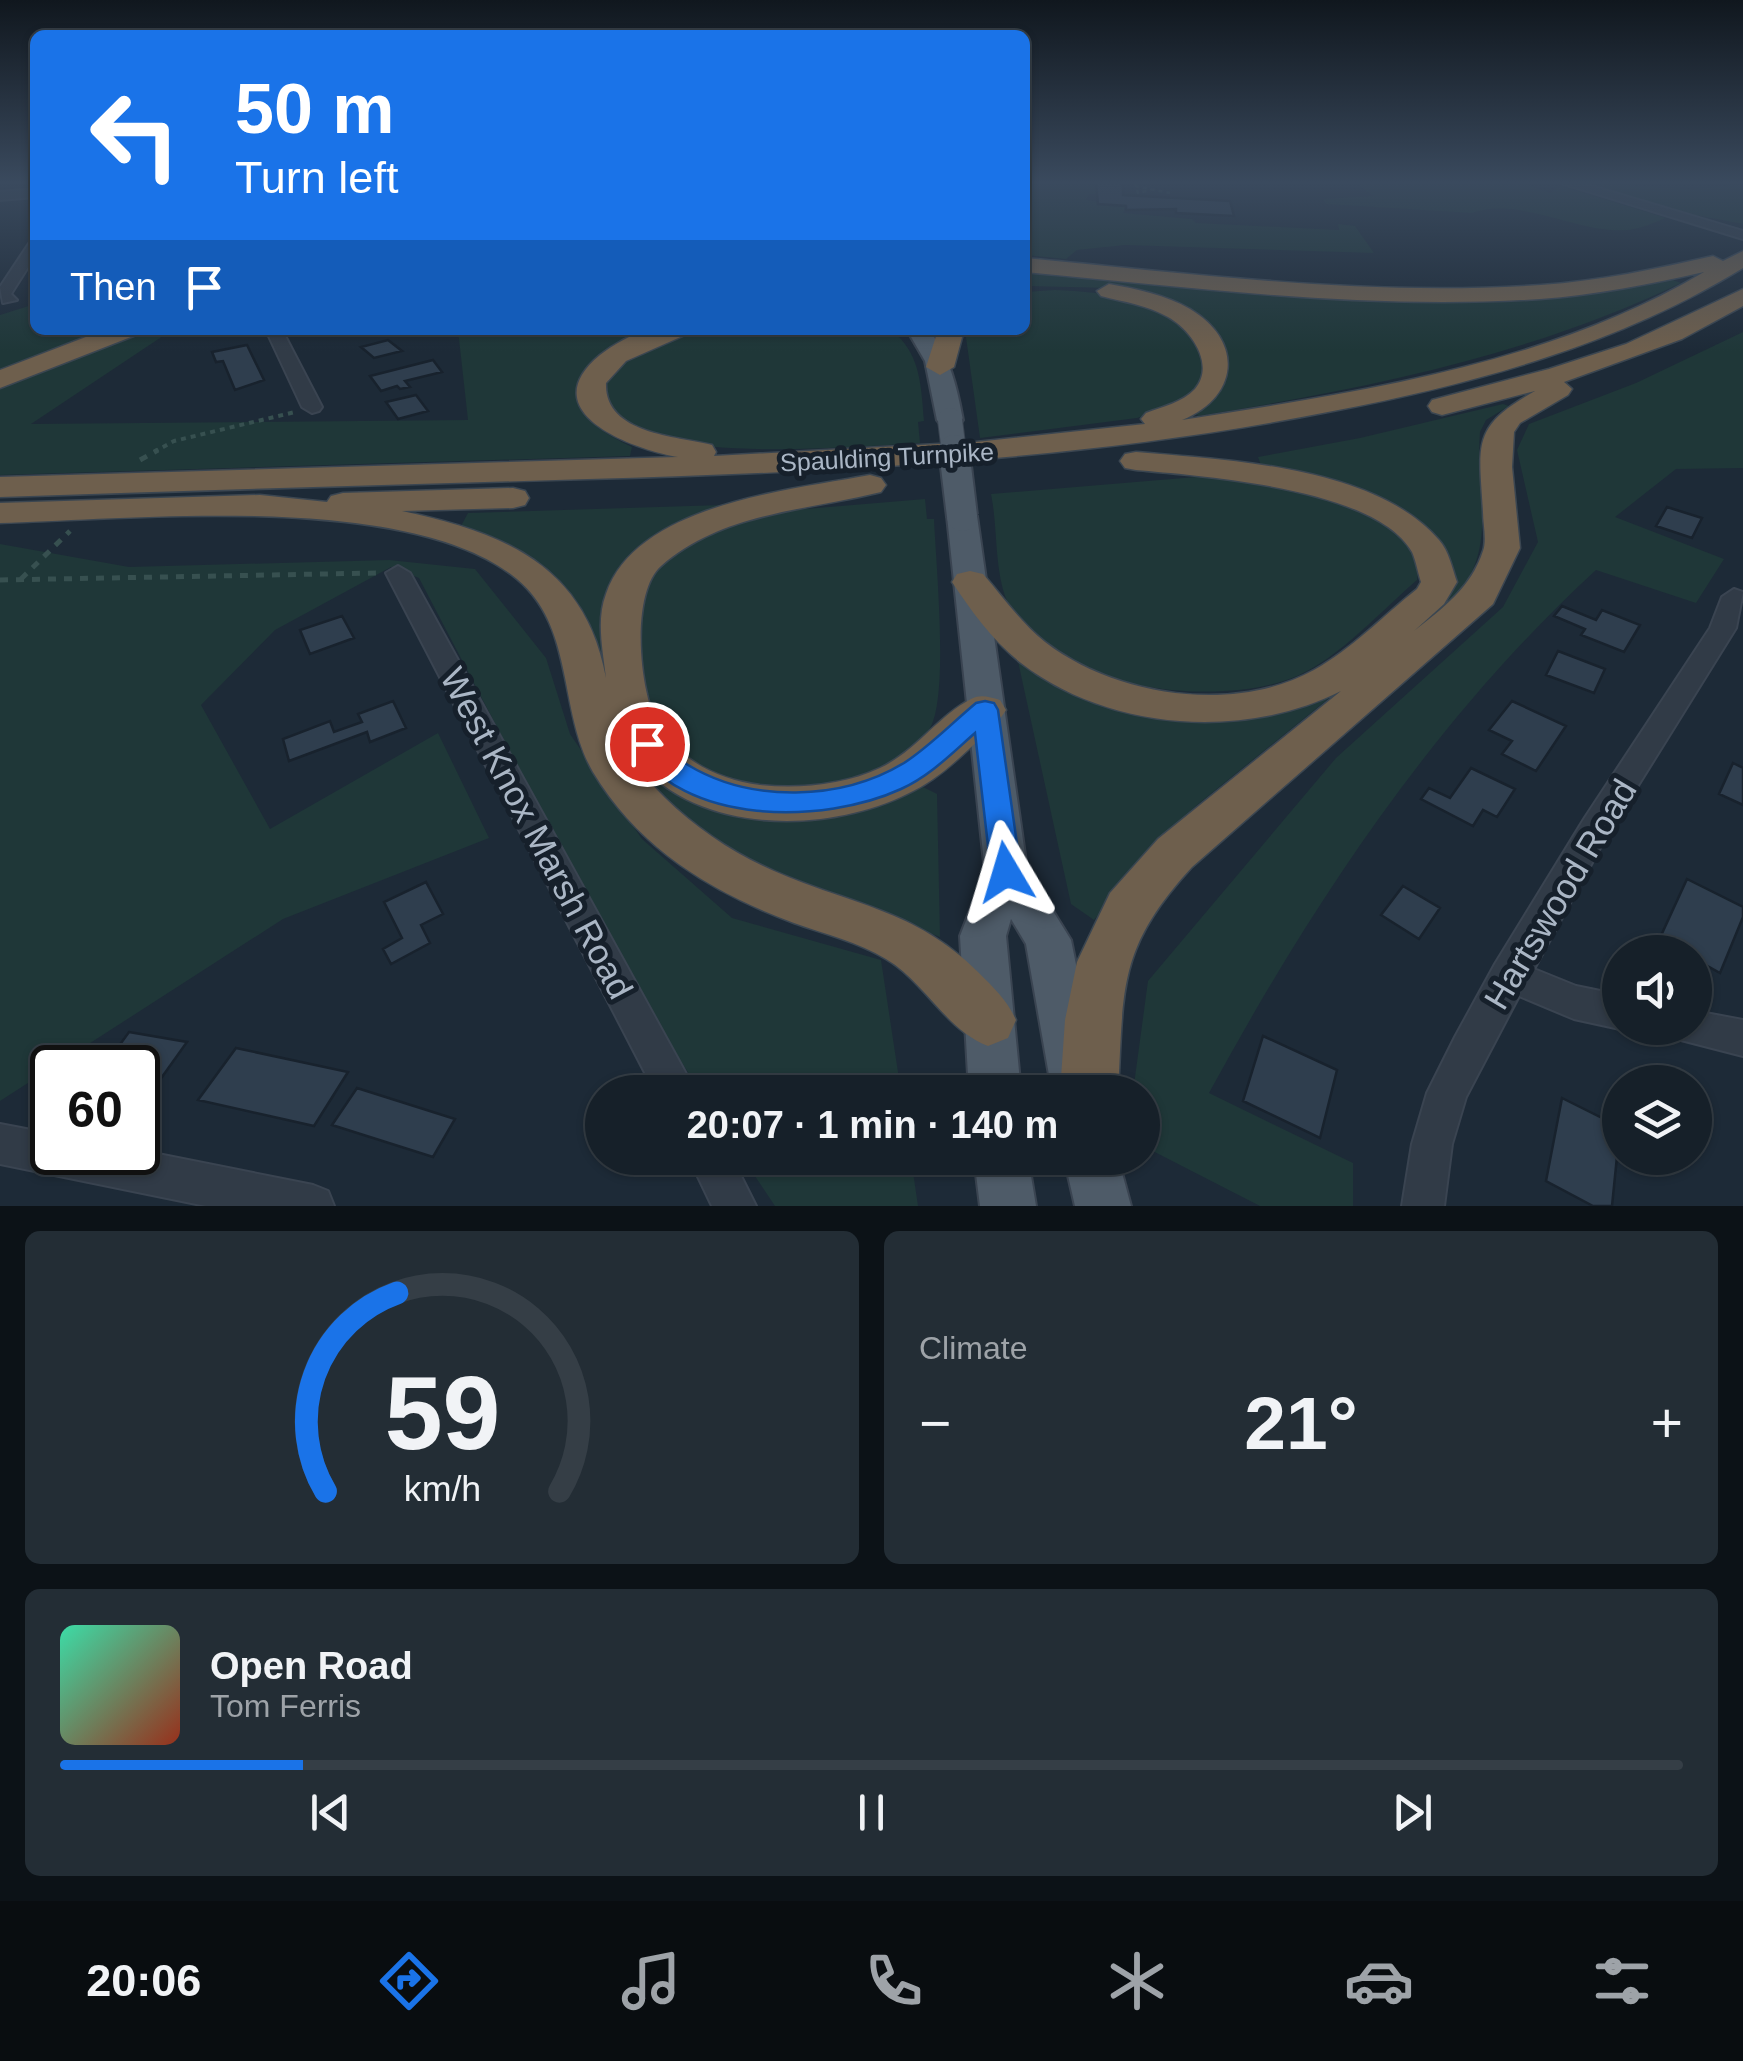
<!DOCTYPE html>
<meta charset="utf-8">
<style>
:root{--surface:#162029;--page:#232d35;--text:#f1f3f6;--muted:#9ea3a8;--line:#353e46;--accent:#1a73e8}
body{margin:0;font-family:Helvetica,sans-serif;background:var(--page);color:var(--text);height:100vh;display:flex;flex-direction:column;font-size:38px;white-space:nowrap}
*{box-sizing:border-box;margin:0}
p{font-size:32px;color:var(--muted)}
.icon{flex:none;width:55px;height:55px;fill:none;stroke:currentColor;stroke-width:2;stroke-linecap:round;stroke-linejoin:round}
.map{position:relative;height:1206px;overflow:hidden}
.details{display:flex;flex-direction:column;gap:25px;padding:25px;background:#0c1217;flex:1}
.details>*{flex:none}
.hud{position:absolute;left:30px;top:30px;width:1000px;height:305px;border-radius:15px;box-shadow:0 2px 8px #0004,0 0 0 2px var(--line);background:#1a73e8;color:#fff;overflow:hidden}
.controls{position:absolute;left:1602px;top:935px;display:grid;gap:20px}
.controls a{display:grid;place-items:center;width:110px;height:110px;border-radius:50%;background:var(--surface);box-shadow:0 2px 8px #0004,0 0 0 2px var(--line);font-size:50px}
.speed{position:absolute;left:30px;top:1045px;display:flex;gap:20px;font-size:50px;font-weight:700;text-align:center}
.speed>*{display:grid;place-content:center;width:130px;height:130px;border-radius:50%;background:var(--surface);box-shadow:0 2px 8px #0004,0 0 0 2px var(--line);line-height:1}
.speed .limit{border:5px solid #111;border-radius:15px;background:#fff;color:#111}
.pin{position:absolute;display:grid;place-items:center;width:85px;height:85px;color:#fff;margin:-42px;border:5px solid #fff;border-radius:50%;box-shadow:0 2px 10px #0007}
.me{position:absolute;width:110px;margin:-55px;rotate:353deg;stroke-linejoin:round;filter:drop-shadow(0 0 8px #0008)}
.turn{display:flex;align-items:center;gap:35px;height:210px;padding:0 40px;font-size:45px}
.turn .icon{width:130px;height:130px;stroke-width:2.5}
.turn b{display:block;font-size:70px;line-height:85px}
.then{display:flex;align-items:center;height:95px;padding:0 40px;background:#0003;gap:20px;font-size:38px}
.big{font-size:75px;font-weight:600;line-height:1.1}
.details .widget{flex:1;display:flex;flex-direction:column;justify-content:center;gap:15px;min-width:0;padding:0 35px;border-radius:15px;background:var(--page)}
.details .dial{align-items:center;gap:0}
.dial svg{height:260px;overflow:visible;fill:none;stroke:var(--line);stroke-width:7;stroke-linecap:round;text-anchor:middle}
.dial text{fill:var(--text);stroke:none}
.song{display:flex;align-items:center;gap:30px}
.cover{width:120px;height:120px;border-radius:15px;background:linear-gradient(135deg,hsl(160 70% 55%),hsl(10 70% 35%))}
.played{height:10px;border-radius:5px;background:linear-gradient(90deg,var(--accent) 15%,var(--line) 15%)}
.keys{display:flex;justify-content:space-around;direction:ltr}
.heat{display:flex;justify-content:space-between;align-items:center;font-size:55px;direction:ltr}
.details .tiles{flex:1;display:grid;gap:25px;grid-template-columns:1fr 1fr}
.widget:last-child{grid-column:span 2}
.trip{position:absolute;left:585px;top:1075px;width:575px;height:100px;border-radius:50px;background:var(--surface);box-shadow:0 2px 8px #0004,0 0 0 2px var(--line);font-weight:600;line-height:100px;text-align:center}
.menu{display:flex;height:160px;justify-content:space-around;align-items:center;background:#090d10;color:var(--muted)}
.menu .icon{width:70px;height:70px}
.menu .on{color:var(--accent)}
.menu b{font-size:45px;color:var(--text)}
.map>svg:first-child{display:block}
.green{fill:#1f3738}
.building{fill:#2f3e4e;stroke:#18222d;stroke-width:2.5}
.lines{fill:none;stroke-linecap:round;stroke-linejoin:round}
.minor-casing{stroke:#3a4451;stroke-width:4}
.major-casing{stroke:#3a4451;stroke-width:4}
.highway-casing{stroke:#3b4651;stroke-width:3}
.path-far2{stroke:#375050;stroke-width:2.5;stroke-dasharray:4 4;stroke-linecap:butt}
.path-far1{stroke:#375050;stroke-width:4;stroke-dasharray:5 5;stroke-linecap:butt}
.path{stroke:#375050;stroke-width:5;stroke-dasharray:8 8;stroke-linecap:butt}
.minor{fill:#313b47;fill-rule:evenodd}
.major{fill:#4e5b68;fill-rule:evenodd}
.highway{fill:#6e5f4d;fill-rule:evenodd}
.major-bridge-far1-casing{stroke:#3a4451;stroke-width:26;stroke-linecap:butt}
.major-bridge-casing{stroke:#3a4451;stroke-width:34;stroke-linecap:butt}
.major-bridge-far1{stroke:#4e5b68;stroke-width:24}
.major-bridge{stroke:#4e5b68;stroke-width:30}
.route{fill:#1a73e8;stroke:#114b97;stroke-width:2.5}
.labels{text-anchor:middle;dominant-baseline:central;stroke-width:10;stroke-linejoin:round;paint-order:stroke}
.far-street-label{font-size:25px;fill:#aab6c5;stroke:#16202b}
.near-street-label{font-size:35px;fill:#aab6c5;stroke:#16202b}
</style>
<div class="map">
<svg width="1743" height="1206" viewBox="0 0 1743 1206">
<rect width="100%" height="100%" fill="#1d2a37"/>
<!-- green -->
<path class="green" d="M1037,182h59l2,12h-9l-3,6 40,6 -3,7 69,6 4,4 143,7 -1,-6 17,2 19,27 -249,-8 -48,5 -11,9 -41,-4v-64z
M1354,182h166l30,11 10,-7 106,32c-11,4 -25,11 -38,12 -51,4 -107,-34 -156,-17l-146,-9 -3,-5 50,-3z
M1574,182l116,7 53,-5v40l-74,-14z
M1025,267l320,28 325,-16 11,4c-151,73 -318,106 -483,133l-4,-5 19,-13 11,-15 -9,-44 -104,-51 -86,-2z
M1055,290c49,2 129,9 148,64 4,9 1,21 1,31l-30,21 -37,12 -157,20 -15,-108h60v-38z
M35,304v26h79l-114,45v-60z
M136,330h36l-141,94 437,-4 -10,-90h198c-29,14 -67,23 -80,56 2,33 29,48 56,61l-2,9 -630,19v-91z
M693,330h198c30,23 30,56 33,91l-6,1 2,21c-70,4 -192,14 -259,-5 -16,-5 -33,-16 -49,-23l-12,-32c16,-30 62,-45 93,-53z
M1743,332v136l-67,1 -61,48 109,42 -28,44 -100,-33c-161,148 -283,332 -387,523l144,70v43h-93l-117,-60 -1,-54h-9l15,-111 188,-223 167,-151 35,-65 -21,-92 12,-26 107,-41z
M1503,404l6,2 -23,14 -6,12c-5,58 18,111 -21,161l-262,212 -28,26 -75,89 -23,-16 -57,-261 41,28 195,40 185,-110 -2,-60 -171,-73 -4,-11 102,-19z
M1196,477c51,2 237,25 221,103 -35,30 -78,78 -120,96 -78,34 -253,14 -290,-75 -13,-32 -9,-73 -16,-107z
M925,499l2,20h7c2,46 14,167 -2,205 -31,72 -173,79 -234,46 -13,-7 -29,-24 -40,-35 -12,-13 -26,-96 -31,-118l38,-68 104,-37z
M722,505l1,5 -96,53 -19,25 -8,27 16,90 72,89 227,-11 22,11 3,143 -216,-80 -106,-103 -31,-117 -102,-102 -24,-9 7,-13z
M0,544l129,23 260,-7 86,9 71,89 24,76 72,105 90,79 149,42 20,132h-200l-64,-97 -218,-417 -28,-11 -116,63 -74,75 69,124 168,-96 51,105 -206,81 -283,182z
M743,1158h168l7,48h-143z"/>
<!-- building -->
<path class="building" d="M1096,182h27v13l107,6 4,15 -58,-3v-4l-50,1v-4l-28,-2z
M388,340l14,11 -28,7 -13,-11z
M247,345l17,35 -29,10 -12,-29 -7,1 -4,-10z
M433,360l9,12 -37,9 5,6 -10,2 -3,-3 -16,5 -11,-15z
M416,395l12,16 -30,8 -12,-17z
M1667,507l35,11 -10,20 -36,-12z
M1562,606l34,14 6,-10 38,15 -16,27 -43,-17 4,-6 -31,-13z
M342,616l12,22 -44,16 -10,-24z
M1558,651l47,18 -11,24 -48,-18z
M393,701l13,27 -36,14 -3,-10 -78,29 -6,-22 47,-18 4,11 28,-10 -4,-8z
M1512,701l54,25 -30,45 -34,-17 10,-13 -23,-11z
M1733,763l10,5v37l-24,-11z
M1471,768l44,21 -18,28 -14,-7 -10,16 -52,-27 8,-11 21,10z
M1687,879l56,28v10l-23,56 -25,-14v-7h-13l-23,-12z
M426,882l17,32 -22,11 9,18 -39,21 -8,-15 19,-11 -18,-36z
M1403,886l37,22 -21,31 -38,-24z
M129,1032l58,10 -35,49 -14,-3v-20h-35z
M1263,1036l74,34 -17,68 -77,-37z
M236,1048l112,24 -34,54 -116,-26z
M357,1088l98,31 -22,38 -101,-32z
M1562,1098l58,29 -8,79h-19l-47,-25z"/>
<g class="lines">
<defs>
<path id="minor" d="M1558,182h20l165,49v8z
M35,189v8l-35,3v-8z
M35,241v15l-24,38 6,6 -14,3 -3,-16 30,-45z
M266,330h16l40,77 -3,4 -7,2 -10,-6z
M398,566l12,7 286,519h-41l-269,-519z
M1734,589l9,3 -7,36 -130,209 -72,132 42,17 44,9v33h4l-4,1 -46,-10 -55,-23 -53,101 -14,47 -8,62h-42l10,-62 15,-51 28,-56 40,-73 89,-145 126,-191 12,-31z
M1695,1011l48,9v36l-62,-16 -6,-12h20z
M0,1124l52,10v18l86,-2 175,35 15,6 6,15h-128l-206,-42z
M689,1158h43l24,48h-44z"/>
<path id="major" d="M907,330h22c21,27 28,57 34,90l-4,5h-18l-4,-5 -12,-59z
M962,507l10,3 5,6 50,353 44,71 31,152h-50l-26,-148 -15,-25 -5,17 15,156h-52l-9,-156 25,-64 -38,-356 5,-6z
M974,1158h54l8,48h-56z
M1064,1158h54l13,48h-56z"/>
<path id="highway" d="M1743,251v17c-126,77 -266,115 -410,143 -245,49 -495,61 -745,68 -196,6 -392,11 -588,18v-20l678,-20c-46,-8 -147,-45 -78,-102 13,-10 33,-22 49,-25 12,-2 27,0 40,0l-4,5 -59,26 -20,22c-2,51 69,53 106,62l4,7 -2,4 262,-14 169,-18 -4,-5 5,-6c16,-6 37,-11 49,-24 21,-25 -5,-60 -27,-72 -21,-12 -44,-15 -67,-21l-4,-5 12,-7c28,5 57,11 81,25 54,32 49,88 -8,111 177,-28 366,-55 522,-148 -54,12 -108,23 -164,27 -172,11 -344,-11 -515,-27v-14c171,16 344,39 516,27 58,-4 115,-16 172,-29l10,5z
M1743,289v17l-61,33 -118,43 8,7 -4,6 -48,28 -6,9 -2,35 8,81 -27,56 -301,263c-75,82 -68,120 -74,225h-58l5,-72 12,-58 33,-69 48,-54 183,-148c-97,49 -232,40 -320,-28 -27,-21 -50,-52 -69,-81l5,-8 13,-3 13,3c20,23 38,49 62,68 71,55 190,72 269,28 38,-21 69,-54 103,-81l4,-7c-3,-9 -5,-21 -9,-30 -36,-64 -209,-76 -276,-82l-11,-2 -5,-7 5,-7 11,-2c92,8 239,14 303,88 10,11 13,28 18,42l-13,22 -30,27c29,-23 57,-43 69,-80 4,-11 0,-27 0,-39 -4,-69 -12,-85 52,-121l-93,24 -10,-3 -4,-6 4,-6 117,-31 77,-25z
M104,330h36l-4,5 -136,53v-18z
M938,330h26l-10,37 -14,8 -14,-8z
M870,475l11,3 5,7 -5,7c-76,19 -158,20 -220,74 -32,28 -22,135 1,166 24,32 60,48 98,53 39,4 84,0 120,-17 35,-16 58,-52 91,-69 10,-5 18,-2 29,1l6,10c-9,15 -23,26 -37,39 -16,15 -34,31 -54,41 -95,51 -255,46 -301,-68 10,30 29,54 51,76 32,31 68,55 109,73 77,34 141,38 204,101 16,16 29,28 38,48l-8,18 -20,8c-42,-16 -63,-64 -102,-87 -28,-17 -61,-25 -92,-36 -81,-30 -155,-74 -201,-151 -35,-61 -18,-145 -76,-193 -106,-88 -383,-60 -517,-56v-20l260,-8 67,7 4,-6 12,-3 170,-5 12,3 4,7 -4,7 -12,3 -111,3c101,22 183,53 204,167 -3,-27 -10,-58 0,-84 30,-90 185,-104 264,-119z"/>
</defs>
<!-- minor casing -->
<use href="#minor" class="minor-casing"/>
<!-- major casing -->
<use href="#major" class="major-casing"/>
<!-- highway casing -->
<use href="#highway" class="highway-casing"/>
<!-- path-far2 -->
<path class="path-far2" d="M1135,182l3,11 13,-3
M1135,186l35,7"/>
<!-- path-far1 -->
<path class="path-far1" d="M154,452l20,-11 121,-29"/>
<!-- path -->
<path class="path" d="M140,460l18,-10
M21,579l49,-48
M0,580l377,-7"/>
<!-- minor -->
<use href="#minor" class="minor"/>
<!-- major -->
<use href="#major" class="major"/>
<!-- highway -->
<use href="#highway" class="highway"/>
<defs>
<path id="major-bridge-far1" d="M950,420l4,32"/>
<path id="major-bridge" d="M954,450l8,66"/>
</defs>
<!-- major-bridge-far1 casing -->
<use href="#major-bridge-far1" class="major-bridge-far1-casing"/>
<!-- major-bridge casing -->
<use href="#major-bridge" class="major-bridge-casing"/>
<!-- major-bridge-far1 -->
<use href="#major-bridge-far1" class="major-bridge-far1"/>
<!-- major-bridge -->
<use href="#major-bridge" class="major-bridge"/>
</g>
<!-- sky -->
<linearGradient id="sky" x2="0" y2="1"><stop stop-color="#10171e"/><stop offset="0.52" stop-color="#3a4a5e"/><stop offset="1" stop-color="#3a4a5e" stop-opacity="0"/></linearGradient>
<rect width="1743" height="351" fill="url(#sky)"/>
<!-- route -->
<path class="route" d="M985,701l9,2 4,7 23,162 -4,9 -11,4 -10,-4 -5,-9 -16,-139c-23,20 -45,43 -74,56 -76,35 -219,38 -268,-45l4,-7c24,-7 33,18 51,28 63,38 153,36 216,-2 25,-16 48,-40 72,-60z"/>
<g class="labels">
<!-- far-street labels -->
<g class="far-street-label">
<text transform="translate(887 457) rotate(-3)">Spaulding Turnpike</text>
</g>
<!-- near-street labels -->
<g class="near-street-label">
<text transform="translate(537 833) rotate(62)">West Knox Marsh Road</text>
<text transform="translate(1560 894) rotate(-59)">Hartswood Road</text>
</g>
</g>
</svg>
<div class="controls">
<a><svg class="icon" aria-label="sound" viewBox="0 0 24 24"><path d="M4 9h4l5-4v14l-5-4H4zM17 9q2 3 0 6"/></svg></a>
<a><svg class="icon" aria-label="layers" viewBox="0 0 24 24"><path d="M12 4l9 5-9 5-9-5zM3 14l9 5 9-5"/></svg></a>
</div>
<div class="speed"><div class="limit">60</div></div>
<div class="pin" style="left:647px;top:744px;background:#d93025"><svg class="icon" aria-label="arrive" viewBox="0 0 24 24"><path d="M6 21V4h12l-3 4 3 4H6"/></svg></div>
<svg class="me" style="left:1006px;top:872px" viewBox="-20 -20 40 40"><path d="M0-17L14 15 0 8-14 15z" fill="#1a73e8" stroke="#fff" stroke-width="4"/></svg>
<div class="trip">20:07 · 1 min · 140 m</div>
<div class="hud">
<div class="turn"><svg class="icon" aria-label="left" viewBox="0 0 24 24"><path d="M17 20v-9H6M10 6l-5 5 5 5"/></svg><div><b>50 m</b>Turn left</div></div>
<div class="then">Then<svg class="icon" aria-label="arrive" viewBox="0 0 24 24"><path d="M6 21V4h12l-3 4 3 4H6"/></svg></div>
</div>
</div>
<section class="details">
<div class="tiles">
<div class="widget dial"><svg viewBox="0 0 100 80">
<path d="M14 69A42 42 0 1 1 86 69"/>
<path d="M14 69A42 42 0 0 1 36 8" stroke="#1a73e8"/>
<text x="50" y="56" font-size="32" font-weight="700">59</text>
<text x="50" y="72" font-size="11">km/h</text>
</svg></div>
<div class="widget"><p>Climate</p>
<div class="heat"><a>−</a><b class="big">21°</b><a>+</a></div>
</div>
<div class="widget">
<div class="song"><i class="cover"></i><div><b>Open Road</b><p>Tom Ferris</p></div></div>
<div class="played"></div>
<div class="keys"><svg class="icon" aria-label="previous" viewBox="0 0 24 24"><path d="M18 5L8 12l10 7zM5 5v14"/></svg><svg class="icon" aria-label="pause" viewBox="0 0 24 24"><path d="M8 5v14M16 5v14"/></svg><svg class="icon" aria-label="next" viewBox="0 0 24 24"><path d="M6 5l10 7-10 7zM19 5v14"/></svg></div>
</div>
</div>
</section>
<nav class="menu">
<b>20:06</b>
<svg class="icon on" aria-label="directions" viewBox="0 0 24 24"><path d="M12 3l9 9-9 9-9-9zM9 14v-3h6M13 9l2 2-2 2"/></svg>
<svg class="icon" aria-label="music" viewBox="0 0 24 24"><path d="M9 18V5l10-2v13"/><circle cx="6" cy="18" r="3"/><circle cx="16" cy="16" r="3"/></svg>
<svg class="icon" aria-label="phone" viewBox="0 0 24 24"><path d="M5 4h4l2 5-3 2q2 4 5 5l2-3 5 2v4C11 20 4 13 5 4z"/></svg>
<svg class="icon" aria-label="climate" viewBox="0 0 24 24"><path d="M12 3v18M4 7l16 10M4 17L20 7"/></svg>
<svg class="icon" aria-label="car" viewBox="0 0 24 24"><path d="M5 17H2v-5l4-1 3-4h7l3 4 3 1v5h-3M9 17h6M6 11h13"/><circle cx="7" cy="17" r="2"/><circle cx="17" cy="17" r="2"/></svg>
<svg class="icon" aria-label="filters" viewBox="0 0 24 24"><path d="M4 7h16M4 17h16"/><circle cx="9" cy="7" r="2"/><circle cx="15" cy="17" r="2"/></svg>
</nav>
